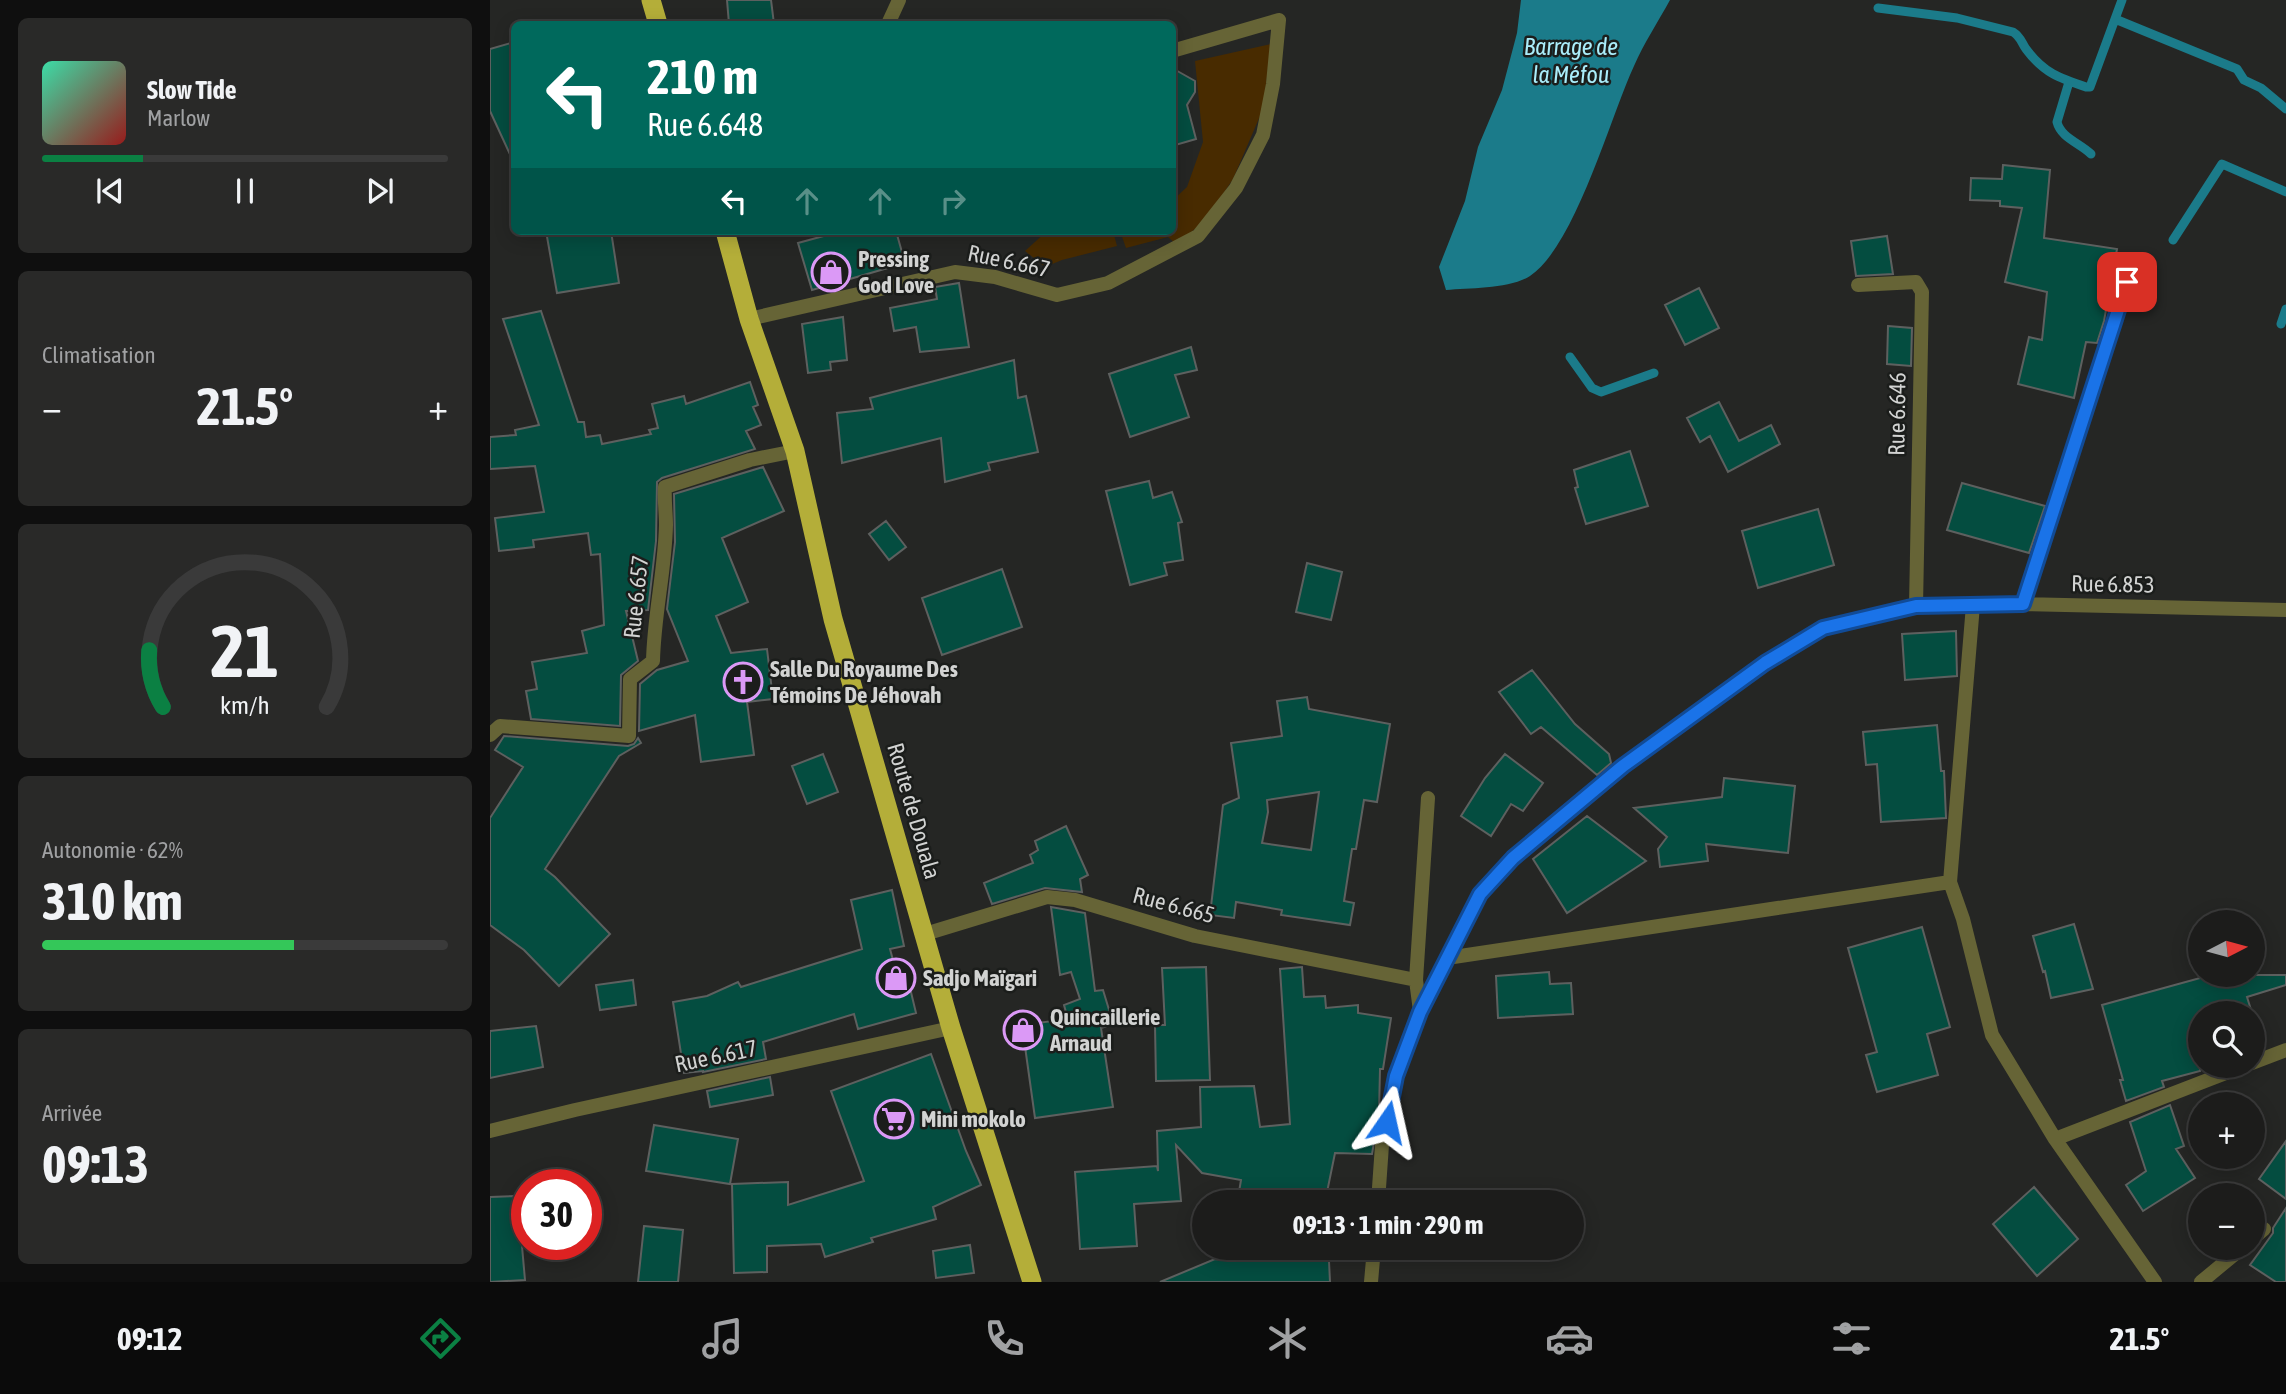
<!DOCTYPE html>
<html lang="fr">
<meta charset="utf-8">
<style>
:root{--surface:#1c1c1b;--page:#292928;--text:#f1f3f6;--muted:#a0a1a3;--line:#3a3a3a;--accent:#0b8043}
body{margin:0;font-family:"Asap Condensed",sans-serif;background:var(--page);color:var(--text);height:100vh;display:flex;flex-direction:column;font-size:26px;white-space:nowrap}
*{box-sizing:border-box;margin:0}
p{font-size:23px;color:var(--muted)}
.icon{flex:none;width:38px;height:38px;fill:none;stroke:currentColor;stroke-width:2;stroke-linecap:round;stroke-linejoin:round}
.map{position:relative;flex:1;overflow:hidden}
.drawer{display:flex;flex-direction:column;gap:18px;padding:18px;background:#0f0f0f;width:490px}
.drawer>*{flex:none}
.guide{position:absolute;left:21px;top:21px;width:665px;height:214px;border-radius:10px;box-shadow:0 4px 18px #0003,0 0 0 2px var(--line);background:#00695c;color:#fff;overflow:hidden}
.needle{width:46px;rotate:84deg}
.tools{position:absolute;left:1698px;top:910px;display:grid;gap:14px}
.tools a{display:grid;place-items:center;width:77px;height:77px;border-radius:50%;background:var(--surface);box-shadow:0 4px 18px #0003,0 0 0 2px var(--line);font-size:35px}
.speed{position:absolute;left:21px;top:1169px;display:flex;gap:14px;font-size:35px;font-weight:700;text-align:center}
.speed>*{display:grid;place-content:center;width:91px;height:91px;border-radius:50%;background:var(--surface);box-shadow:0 4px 18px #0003,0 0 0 2px var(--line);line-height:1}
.speed .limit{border:10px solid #d22;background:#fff;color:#111}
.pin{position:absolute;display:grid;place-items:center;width:60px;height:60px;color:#fff;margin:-30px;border-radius:14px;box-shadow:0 4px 10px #0006}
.me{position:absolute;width:77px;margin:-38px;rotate:11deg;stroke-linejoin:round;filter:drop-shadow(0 0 5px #0008)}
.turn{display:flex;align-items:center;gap:24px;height:147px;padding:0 21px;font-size:32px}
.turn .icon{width:91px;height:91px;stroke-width:2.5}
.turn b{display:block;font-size:49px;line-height:60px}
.lanes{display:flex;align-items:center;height:66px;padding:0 21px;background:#0003;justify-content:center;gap:35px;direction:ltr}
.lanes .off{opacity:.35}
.big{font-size:52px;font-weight:700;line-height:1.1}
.drawer .widget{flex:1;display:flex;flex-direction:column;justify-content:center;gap:10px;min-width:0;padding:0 24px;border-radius:10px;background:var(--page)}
.drawer .dial{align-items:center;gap:0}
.dial svg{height:182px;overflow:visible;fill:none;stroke:var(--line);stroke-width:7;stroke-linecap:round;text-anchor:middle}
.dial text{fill:var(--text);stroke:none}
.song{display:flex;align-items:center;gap:21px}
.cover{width:84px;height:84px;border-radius:10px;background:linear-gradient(135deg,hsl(160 70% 55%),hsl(0 70% 35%))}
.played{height:7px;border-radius:4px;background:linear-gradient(90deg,var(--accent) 25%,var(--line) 25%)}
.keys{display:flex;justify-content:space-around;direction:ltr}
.heat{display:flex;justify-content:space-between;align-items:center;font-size:38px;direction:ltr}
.charge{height:10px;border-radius:5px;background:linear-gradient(90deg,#34c759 62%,var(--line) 0)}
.trip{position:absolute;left:702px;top:1190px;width:392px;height:70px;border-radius:35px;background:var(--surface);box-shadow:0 4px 18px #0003,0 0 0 2px var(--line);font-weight:700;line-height:70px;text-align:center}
.dock{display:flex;height:112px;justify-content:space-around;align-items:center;background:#0b0b0b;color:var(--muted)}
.dock .icon{width:49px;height:49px}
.dock .active{color:var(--accent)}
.dock b{font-size:32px;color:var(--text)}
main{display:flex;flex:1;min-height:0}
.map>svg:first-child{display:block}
.green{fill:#482b00}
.water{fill:#1b7b8a}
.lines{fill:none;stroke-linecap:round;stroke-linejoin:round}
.stream{stroke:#1b7b8a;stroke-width:9}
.building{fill:#044d40;stroke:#5d605f;stroke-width:2;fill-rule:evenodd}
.minor{stroke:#666436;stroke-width:14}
.tertiary{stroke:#666436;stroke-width:14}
.trunk{stroke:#b4ae39;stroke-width:19}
.route-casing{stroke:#114b97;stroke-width:18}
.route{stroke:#1a73e8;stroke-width:12}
.labels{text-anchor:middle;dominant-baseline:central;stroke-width:5;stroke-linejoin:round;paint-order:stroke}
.poi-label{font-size:23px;font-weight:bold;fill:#d2d3d2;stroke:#1b1d1b;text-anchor:start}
.street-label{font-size:23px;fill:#d2d3d2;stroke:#1b1d1b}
.water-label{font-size:24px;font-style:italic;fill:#aaedfa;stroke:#1b1d1b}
</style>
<main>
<section class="drawer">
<div class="widget">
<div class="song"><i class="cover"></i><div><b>Slow Tide</b><p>Marlow</p></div></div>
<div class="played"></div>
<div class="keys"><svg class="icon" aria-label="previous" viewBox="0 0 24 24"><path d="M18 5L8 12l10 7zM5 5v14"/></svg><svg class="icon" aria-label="pause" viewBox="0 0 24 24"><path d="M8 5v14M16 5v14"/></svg><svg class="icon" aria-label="next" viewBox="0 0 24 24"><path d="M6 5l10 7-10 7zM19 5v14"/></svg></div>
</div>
<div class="widget"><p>Climatisation</p>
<div class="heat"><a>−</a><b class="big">21.5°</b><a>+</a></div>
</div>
<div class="widget dial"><svg viewBox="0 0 100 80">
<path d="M14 69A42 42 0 1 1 86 69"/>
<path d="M14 69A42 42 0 0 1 8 44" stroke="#0b8043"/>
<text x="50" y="56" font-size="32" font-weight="700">21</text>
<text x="50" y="72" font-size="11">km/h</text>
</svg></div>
<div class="widget"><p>Autonomie · 62%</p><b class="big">310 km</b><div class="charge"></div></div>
<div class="widget"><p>Arrivée</p><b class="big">09:13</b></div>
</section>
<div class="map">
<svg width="1796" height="1282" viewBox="0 0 1796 1282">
<rect width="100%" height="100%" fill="#252624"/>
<!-- green -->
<path class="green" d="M781,44l-8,65 -30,70 -28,42 -29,23 -8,-7 -42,11 -6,-17h52l1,-31 14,-13 16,-45 -8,-81z
M557,231h66l4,15 -55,14 -17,7 -20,-16z"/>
<!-- water -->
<path class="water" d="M1031,0h149c-12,22 -26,43 -36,66 -24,52 -59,180 -104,210 -20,13 -60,12 -84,14l-7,-23 26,-66 13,-54 24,-57 15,-57z"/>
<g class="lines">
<!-- stream -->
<path class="stream" d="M1388,8l79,10 56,14c8,5 8,10 13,17 18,24 33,29 60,38h4l32,-87
M1625,19l122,50 7,11 17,8 25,21
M1579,82l-12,40c4,16 23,21 34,32
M1683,240l49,-76 64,28
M1791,324l5,-15
M1080,357l22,31 9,4 53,-19"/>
</g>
<!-- building -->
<path class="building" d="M237,0h44l3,24h-45z
M24,42v121l-24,-52v-62z
M682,68l23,13v11l-8,13 9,34 -24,7z
M1513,165l47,5 -6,68 73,11 -13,72 -7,22 -11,-1 -12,56 -56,-14 11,-47 13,3 5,-48 -42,-10 17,-74 -22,-2v-5l-30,-1 1,-22 31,1z
M56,231h65l8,52 -62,10z
M352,231h54l9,32 -93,27 -14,-47z
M1397,236l6,38 -37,2 -5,-35z
M469,283l10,64 -49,5 -4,-25 -22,4 -4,-23 47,-9 -2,-12z
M1209,288l20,40 -34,17 -20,-40z
M51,311l37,111h6l2,15 14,-2 2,9 49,-10 -2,-4 9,-2 -6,-24 32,-8 2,8 64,-22 8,23 -5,2 8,18 -15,6 9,18 -93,29 -5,4 -1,59 -8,69 -22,1 12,50 -17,14 -1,51 -89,-7 -5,-28 11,-2 -5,-27 55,-9 -5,-22 22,-6 -4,-71 -9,1 -3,-22 -55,7 1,7 -35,4 -4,-33 49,-6 -9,-46 -45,3v-32l26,-2 -1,-5 24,-5 -36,-106z
M353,317l4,43 -17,2 1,8 -23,3 -6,-49z
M1398,326l24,2 -1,38 -24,-2z
M701,347l6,23 -22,5 14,42 -59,20 -21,-63z
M524,360l4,38 8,-2 12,56 -50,11 2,7 -45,12 -4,-44 -99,25 -5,-50 36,-4 -3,-11z
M1229,402l20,39 32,-16 9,19 -52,28 -18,-36 -10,6 -13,-24z
M1140,451l18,55 -62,18 -11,-36 3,-1 -4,-17z
M273,467l21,44 -62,27 26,64 -32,14 15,37 36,-4 6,50 -26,3 7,53 -53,7 -6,-47 -56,16 1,-47 17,-14 31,-9 -21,-52 8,-67 -1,-48z
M659,481l4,17 19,-6 10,30 -4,1 5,37 -19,3 3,12 -37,10 -24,-94z
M1472,483l83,23 -16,47 -82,-23z
M1328,509l16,56 -76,23 -16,-57z
M396,521l20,26 -17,13 -20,-26z
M817,563l35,9 -11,48 -35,-8z
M512,569l20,58 -80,28 -20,-57z
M1466,631l1,45 -52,4 -3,-46z
M1042,670l43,54 34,30 2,9 -14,12 -56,-48 -10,7 -32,-42z
M817,697l2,12 81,15 -13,78 -13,-2 -8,49h-4l-8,52 10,2 -4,22 -69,-10 1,-5 -46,-8 -2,16 -24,-3 13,-110 16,-7 -8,-55 51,-7 -5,-35zM829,792l-8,58 -49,-7 6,-31 -1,-12z
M1447,725l4,46h3l2,47 -65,4 -4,-58 -11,1 -3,-33z
M14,736l124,10 6,-2 4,-6 3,5 -22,13 -74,113 10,8 55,57 -51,52 -35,-36 -34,-25v-107l33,-51 -28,-17z
M333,754l15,38 -31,12 -15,-38z
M1015,754l38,29 -20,28 -12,-7 -20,32 -30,-20 24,-38z
M1234,778l71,8 -7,67 -82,-9 2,17 -48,6 -2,-18 9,-12 -33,-29 88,-11z
M1097,816l59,45 -79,52 -34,-54z
M576,826l22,49 -8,4 2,13 -37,-4 -53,16 -8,-21 49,-20 -3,-8 8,-5 -3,-9z
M402,890l12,56 -14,3 11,41 9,-2 6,25 -58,16 -4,-15 -91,28 3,17 -63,13v-1l-19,2 -11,-71 34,-6 31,-14 3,5 121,-38 -11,-49z
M561,907l34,6 10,78 8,-1 7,23h-4l4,12 -9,3 12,79 -78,11 -13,-93 46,-6 -4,-14 16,-6 -9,-27 -11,3z
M1584,924l19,65 -42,9 -6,-27 -2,1 -10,-36z
M1432,927l28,100 -23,7 11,41 -61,17 -11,-37 11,-3 -29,-104z
M716,967l4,113 -54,1 -1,-56h10l-3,-57z
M812,967l2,30 21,-1 1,12 32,-3v8l33,5 -8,51h-3l-1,44 -7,41 -37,-1 -10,49h-53l-34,-4 3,-18 -39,-7 -26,-28 5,56 -47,3 3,42 -57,3 -5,-77 82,-6 1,5 -1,-40 44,-4 -1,-40 54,-1 6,41 30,-3 -10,-155z
M1059,972l1,12 21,-1 2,31 -75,4 -2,-42z
M1721,975h75v10l-39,12 5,16h-52v58l-38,10 2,6 -38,14 -6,-21h3l-21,-75z
M143,980l3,25 -36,5 -4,-25z
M46,1026l7,41 -53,11v-47z
M441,1054l35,97 15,34 -48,22 3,12 -65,19 2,4 -48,15 -4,-13 -54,2v26l-33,1 -2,-89 56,-2v23l76,-24 -33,-90z
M280,1077l3,18 -63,12 -3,-16z
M1680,1105l14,41 -8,3 19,29 -52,33 -17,-26 20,-14 -16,-49z
M164,1125l84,14 -8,45 -84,-13z
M1796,1141v58l-27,-20z
M1544,1187l44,52 -41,37 -44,-52z
M24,1196l4,40 3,-1 4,45 -35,2v-85z
M1796,1208v74h-10l-26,-17 23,-32v-5z
M154,1226l39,4 -5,52h-40z
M480,1245l4,28 -38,5 -3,-27z
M782,1248h40l-1,12 18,1 1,21h-170l55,-23 69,1z"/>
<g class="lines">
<!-- minor -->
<path class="minor" d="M398,24l11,-24
M1368,285l58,-3 6,10 -6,314
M259,319l206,-47 40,5 62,18 51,-12 90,-47 38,-48 27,-53 10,-51 6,-64 -107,31
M1533,604l104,-322
M1483,605l-23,277 13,37 29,116 63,104 100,143
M0,735l10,-9 129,10 1,-57 23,-18c1,-46 12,-91 13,-136 0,-13 -2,-25 -1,-38l85,-27 45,-9
M435,934l122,-37 28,3 120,36 221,44
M957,958l503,-76
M930,1011l-4,-31 12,-182
M1762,1063l34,-13
M1565,1139l189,-73
M888,1202l4,-57 14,-69 24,-64 60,-118 33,-36 110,-92 142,-103 58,-35 93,-22 107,-2 263,6
M1762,1239l12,-10
M881,1282l3,-34
M1711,1282l41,-34"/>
<!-- tertiary -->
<path class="tertiary" d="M0,1131l85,-21 376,-82"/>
<!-- trunk -->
<path class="trunk" d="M161,0l7,24
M235,231l24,88 46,132 38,168 118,409 81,254"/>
</g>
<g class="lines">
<defs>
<path id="route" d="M897,1122l9,-46 24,-64 60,-118 33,-36 110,-92 142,-103 58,-35 93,-22 107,-2 104,-322"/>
</defs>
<!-- route casing -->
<use href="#route" class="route-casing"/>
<!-- route -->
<use href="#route" class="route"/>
</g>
<!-- icons -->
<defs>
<symbol id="shop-ring" viewBox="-11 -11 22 22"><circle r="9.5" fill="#1b1d1b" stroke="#db99f6" stroke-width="1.5"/><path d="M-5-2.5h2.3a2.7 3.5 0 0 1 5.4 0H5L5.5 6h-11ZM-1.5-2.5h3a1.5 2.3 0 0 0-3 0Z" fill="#db99f6"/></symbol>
<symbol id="church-ring" viewBox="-11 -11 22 22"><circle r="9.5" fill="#1b1d1b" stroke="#db99f6" stroke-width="1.5"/><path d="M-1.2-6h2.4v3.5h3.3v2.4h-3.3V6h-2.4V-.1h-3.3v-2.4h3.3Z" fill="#db99f6"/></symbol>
<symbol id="supermarket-ring" viewBox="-11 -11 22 22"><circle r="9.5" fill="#1b1d1b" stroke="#db99f6" stroke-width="1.5"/><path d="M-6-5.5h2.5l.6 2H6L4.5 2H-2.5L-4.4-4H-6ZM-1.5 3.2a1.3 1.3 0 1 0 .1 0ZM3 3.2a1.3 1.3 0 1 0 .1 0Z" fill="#db99f6"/></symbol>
</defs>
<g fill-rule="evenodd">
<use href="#shop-ring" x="319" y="250" width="44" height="44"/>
<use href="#church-ring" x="231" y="660" width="44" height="44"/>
<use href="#shop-ring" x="384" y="956" width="44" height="44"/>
<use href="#shop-ring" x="511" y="1008" width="44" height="44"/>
<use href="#supermarket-ring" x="382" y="1097" width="44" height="44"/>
</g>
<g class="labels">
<!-- poi labels -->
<g class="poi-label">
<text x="368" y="259">Pressing<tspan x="368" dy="26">God Love</tspan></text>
<text x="280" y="669">Salle Du Royaume Des<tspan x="280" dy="26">Témoins De Jéhovah</tspan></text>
<text x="433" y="978">Sadjo Maïgari</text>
<text x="560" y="1017">Quincaillerie<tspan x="560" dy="26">Arnaud</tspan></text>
<text x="431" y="1119">Mini mokolo</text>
</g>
<!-- street labels -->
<g class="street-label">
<text transform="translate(519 261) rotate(12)">Rue 6.667</text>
<text transform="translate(1407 414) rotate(-89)">Rue 6.646</text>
<text transform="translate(1623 584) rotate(1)">Rue 6.853</text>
<text transform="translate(146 597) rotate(-84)">Rue 6.657</text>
<text transform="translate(424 811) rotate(74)">Route de Douala</text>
<text transform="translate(684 905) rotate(15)">Rue 6.665</text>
<text transform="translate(226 1056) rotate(-12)">Rue 6.617</text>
</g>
<!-- water labels -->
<g class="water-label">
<text x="1081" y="46">Barrage de<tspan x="1081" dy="28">la Méfou</tspan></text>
</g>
</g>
</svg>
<div class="tools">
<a><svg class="needle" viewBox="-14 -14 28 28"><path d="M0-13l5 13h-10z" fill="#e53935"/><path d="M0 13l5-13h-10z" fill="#a0a1a3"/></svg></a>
<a><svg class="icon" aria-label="search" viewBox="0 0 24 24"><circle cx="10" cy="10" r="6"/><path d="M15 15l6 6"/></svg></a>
<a>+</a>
<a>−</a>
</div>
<div class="speed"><div class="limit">30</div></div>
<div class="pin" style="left:1637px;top:282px;background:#d93025"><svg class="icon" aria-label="arrive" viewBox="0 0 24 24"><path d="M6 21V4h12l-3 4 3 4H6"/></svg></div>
<svg class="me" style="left:897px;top:1122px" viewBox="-20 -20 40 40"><path d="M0-17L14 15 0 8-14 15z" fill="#1a73e8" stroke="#fff" stroke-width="4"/></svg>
<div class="trip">09:13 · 1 min · 290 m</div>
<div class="guide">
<div class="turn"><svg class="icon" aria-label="left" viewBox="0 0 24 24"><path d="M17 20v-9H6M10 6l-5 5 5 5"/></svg><div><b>210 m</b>Rue 6.648</div></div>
<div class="lanes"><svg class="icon" aria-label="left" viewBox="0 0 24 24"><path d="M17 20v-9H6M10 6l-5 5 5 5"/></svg><svg class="icon off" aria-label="ahead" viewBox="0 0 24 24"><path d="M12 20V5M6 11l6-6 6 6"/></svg><svg class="icon off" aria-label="ahead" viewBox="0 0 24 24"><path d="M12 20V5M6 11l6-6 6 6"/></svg><svg class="icon off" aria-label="right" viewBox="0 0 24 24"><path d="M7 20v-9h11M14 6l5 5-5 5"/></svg></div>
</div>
</div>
</main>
<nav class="dock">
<b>09:12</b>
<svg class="icon active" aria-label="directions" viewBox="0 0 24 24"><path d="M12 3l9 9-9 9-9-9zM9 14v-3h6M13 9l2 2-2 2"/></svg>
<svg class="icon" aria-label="music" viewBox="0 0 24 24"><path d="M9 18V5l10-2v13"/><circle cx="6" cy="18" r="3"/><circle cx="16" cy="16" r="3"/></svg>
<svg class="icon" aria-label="phone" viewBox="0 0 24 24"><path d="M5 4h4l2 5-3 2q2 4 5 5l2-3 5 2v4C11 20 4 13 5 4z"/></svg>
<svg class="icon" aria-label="climate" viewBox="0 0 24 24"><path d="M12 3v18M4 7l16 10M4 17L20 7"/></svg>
<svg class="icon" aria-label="car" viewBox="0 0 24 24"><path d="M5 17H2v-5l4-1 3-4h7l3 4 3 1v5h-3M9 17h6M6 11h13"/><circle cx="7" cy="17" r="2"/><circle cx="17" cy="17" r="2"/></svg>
<svg class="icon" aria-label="filters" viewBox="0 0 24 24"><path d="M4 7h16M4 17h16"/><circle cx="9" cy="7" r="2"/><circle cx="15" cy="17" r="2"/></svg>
<b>21.5°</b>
</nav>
